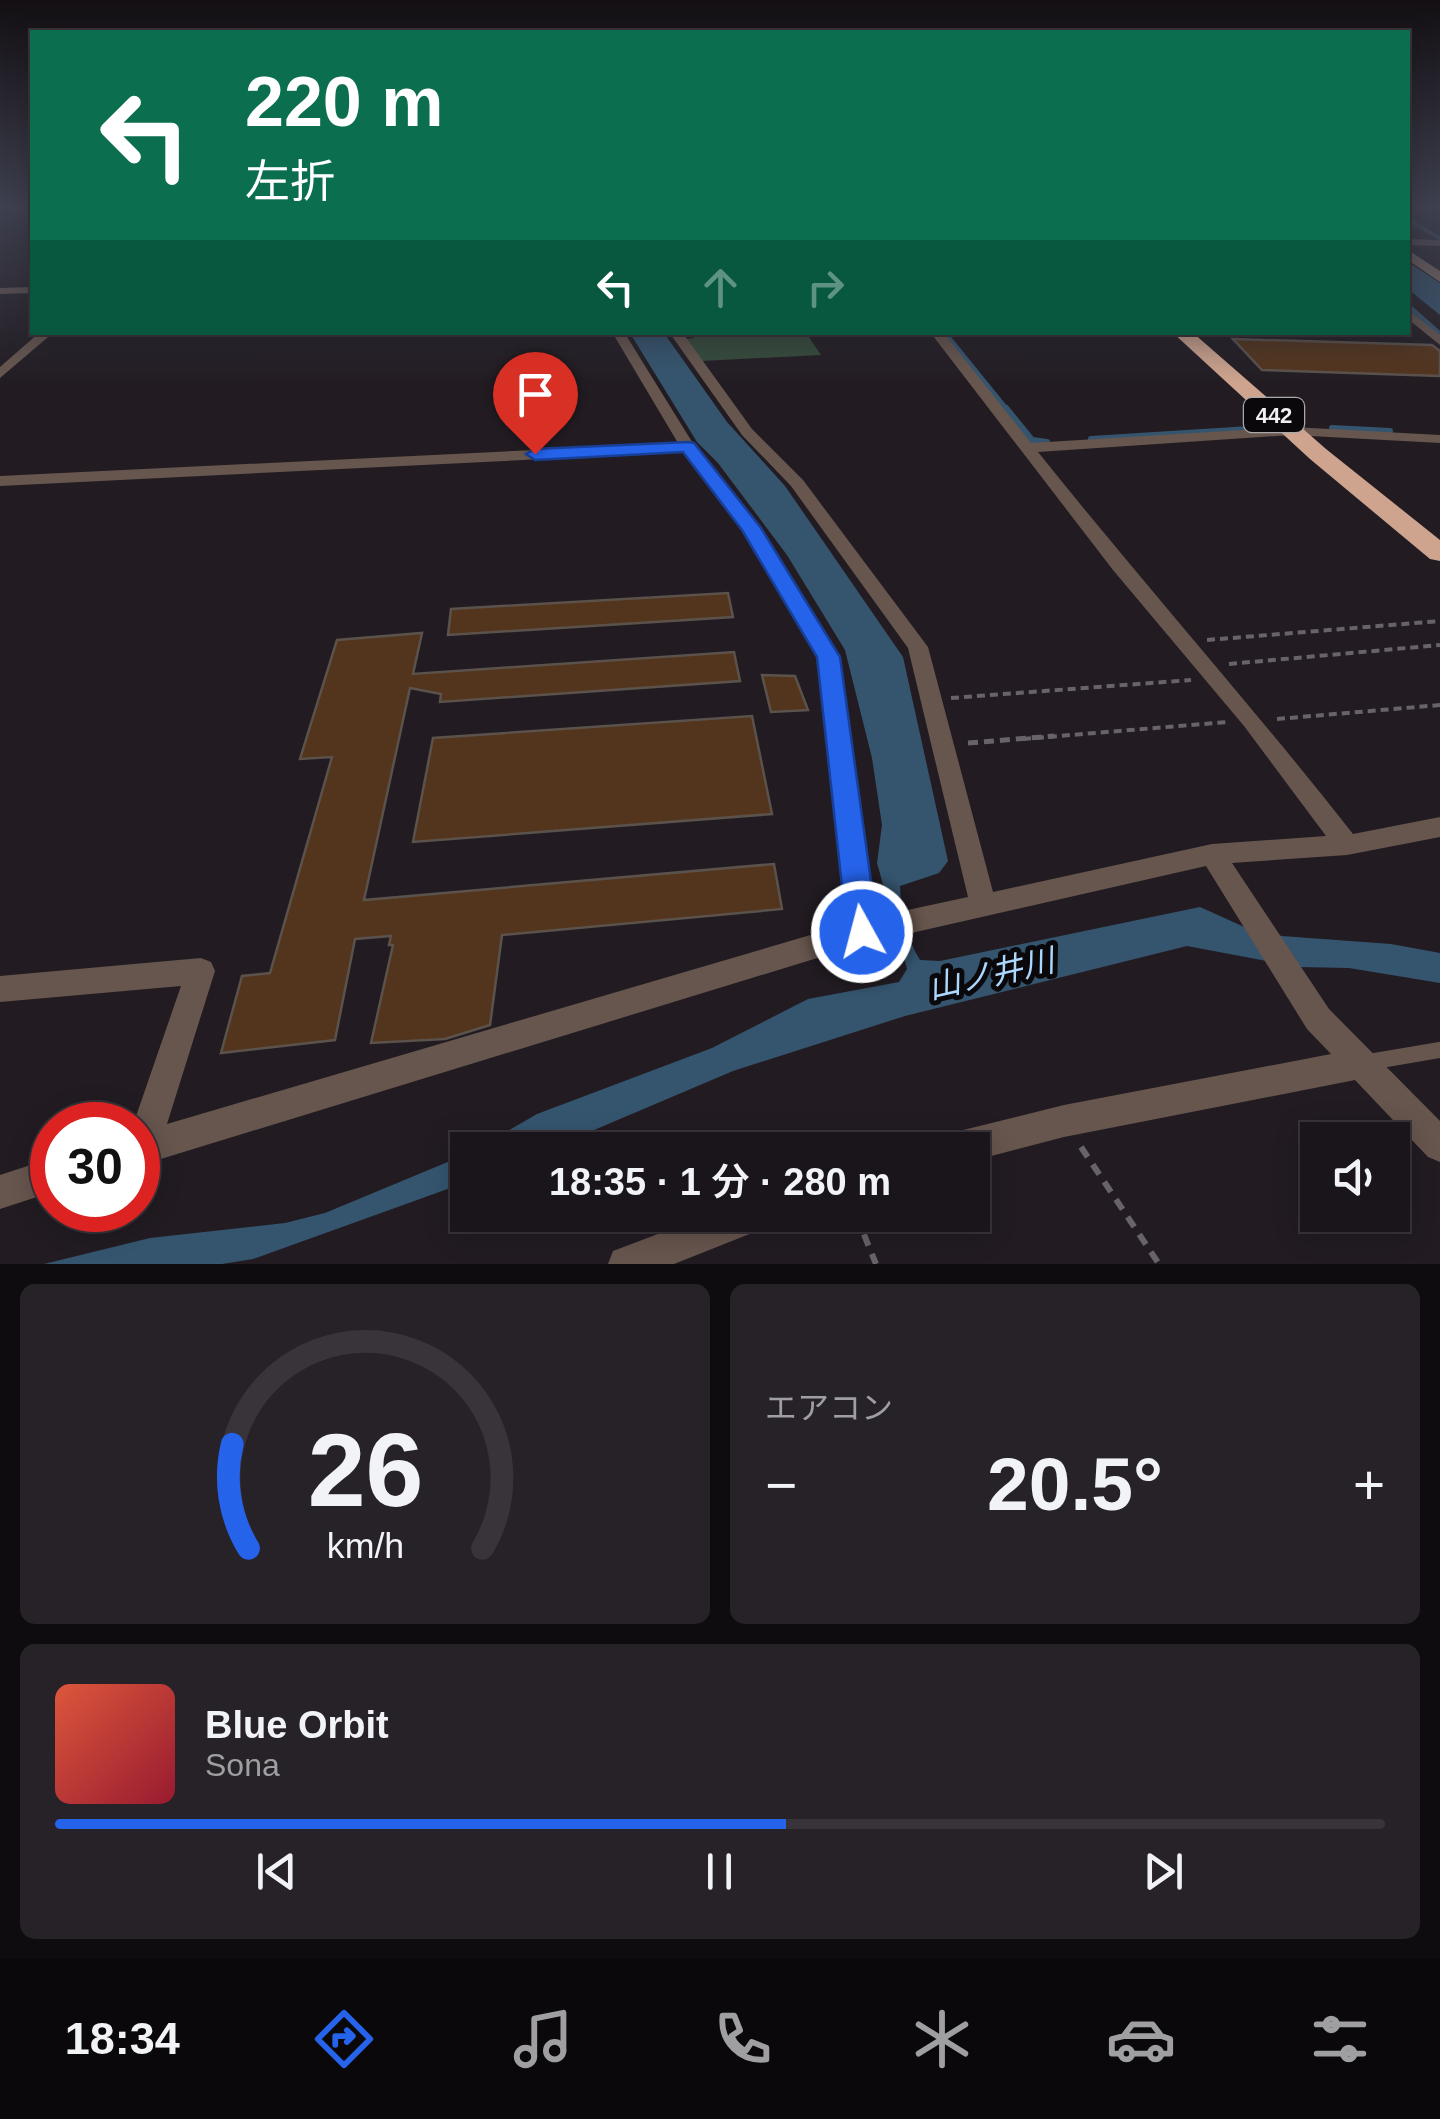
<!DOCTYPE html>
<html lang="ja">
<meta charset="utf-8">
<style>
:root{--surface:#1a151a;--page:#272227;--text:#f1f3f6;--muted:#9f9fa2;--line:#383439;--accent:#2563eb}
body{margin:0;font-family:Arial,"Noto Sans JP",sans-serif;background:var(--page);color:var(--text);height:100vh;display:flex;flex-direction:column;font-size:38px;white-space:nowrap}
*{box-sizing:border-box;margin:0}
p{font-size:32px;color:var(--muted)}
.icon{flex:none;width:55px;height:55px;fill:none;stroke:currentColor;stroke-width:2;stroke-linecap:round;stroke-linejoin:round}
.map{position:relative;height:1264px;overflow:hidden}
.panel{display:flex;flex-direction:column;gap:20px;padding:20px;background:#0e0c0e;flex:1}
.panel>*{flex:none}
.hud{position:absolute;left:30px;top:30px;width:1380px;height:305px;border-radius:0px;box-shadow:0 5px 25px #0003,0 0 0 2px var(--line);background:#0b6e4f;color:#fff;overflow:hidden}
.fabs{position:absolute;left:1300px;top:1122px;display:grid;gap:20px}
.fabs a{display:grid;place-items:center;width:110px;height:110px;border-radius:0px;background:var(--surface);box-shadow:0 5px 25px #0003,0 0 0 2px var(--line);font-size:50px}
.speed{position:absolute;left:30px;top:1102px;display:flex;gap:20px;font-size:50px;font-weight:700;text-align:center}
.speed>*{display:grid;place-content:center;width:130px;height:130px;border-radius:50%;background:var(--surface);box-shadow:0 5px 25px #0003,0 0 0 2px var(--line);line-height:1}
.speed .limit{border:15px solid #d22;background:#fff;color:#111}
.pin{position:absolute;display:grid;place-items:center;width:85px;height:85px;color:#fff;margin:-102px -42px;border-radius:50% 50% 50% 0;rotate:-45deg;box-shadow:0 0 10px #0007}
.pin .icon{rotate:45deg}
.me{position:absolute;width:110px;margin:-55px;rotate:353deg;stroke-linejoin:round;filter:drop-shadow(0 0 8px #0008)}
.turn{display:flex;align-items:center;gap:35px;height:210px;padding:0 50px;font-size:45px}
.turn .icon{width:130px;height:130px;stroke-width:2.5}
.turn b{display:block;font-size:70px;line-height:85px}
.lanes{display:flex;align-items:center;height:95px;padding:0 50px;background:#0003;justify-content:center;gap:50px;direction:ltr}
.lanes .off{opacity:.35}
.big{font-size:75px;font-weight:600;line-height:1.1}
.panel .tile{flex:1;display:flex;flex-direction:column;justify-content:center;gap:15px;min-width:0;padding:0 35px;border-radius:15px;background:var(--page)}
.panel .dial{align-items:center;gap:0}
.dial svg{height:260px;overflow:visible;fill:none;stroke:var(--line);stroke-width:7;stroke-linecap:round;text-anchor:middle}
.dial text{fill:var(--text);stroke:none}
.song{display:flex;align-items:center;gap:30px}
.cover{width:120px;height:120px;border-radius:15px;background:linear-gradient(135deg,hsl(10 70% 55%),hsl(350 70% 35%))}
.played{height:10px;border-radius:5px;background:linear-gradient(90deg,var(--accent) 55%,var(--line) 55%)}
.keys{display:flex;justify-content:space-around;direction:ltr}
.heat{display:flex;justify-content:space-between;align-items:center;font-size:55px;direction:ltr}
.panel .tiles{flex:1;display:grid;gap:20px;grid-template-columns:1fr 1fr}
.tile:last-child{grid-column:span 2}
.trip{position:absolute;left:450px;top:1132px;width:540px;height:100px;border-radius:0px;background:var(--surface);box-shadow:0 5px 25px #0003,0 0 0 2px var(--line);font-weight:600;line-height:100px;text-align:center}
.tab-bar{display:flex;height:160px;justify-content:space-around;align-items:center;background:#0a080a;color:var(--muted)}
.tab-bar .icon{width:70px;height:70px}
.tab-bar .active{color:var(--accent)}
.tab-bar b{font-size:45px;color:var(--text)}
.map>svg:first-child{display:block}
.green{fill:#354b3a}
.water{fill:#35556f}
.lines{fill:none;stroke-linecap:round;stroke-linejoin:round}
.stream-far2{stroke:#35556f;stroke-width:4}
.stream-far1{stroke:#35556f;stroke-width:5}
.stream{stroke:#35556f;stroke-width:6}
.building{fill:#53341c;stroke:#5b524c;stroke-width:2.5}
.path-far2{stroke:#686368;stroke-width:4;stroke-dasharray:8 5;stroke-linecap:butt}
.path-far1{stroke:#686368;stroke-width:5;stroke-dasharray:10 6;stroke-linecap:butt}
.path{stroke:#686368;stroke-width:6;stroke-dasharray:12 9;stroke-linecap:butt}
.lane{stroke:#67564e;stroke-width:16}
.street{fill:#67564e;fill-rule:evenodd}
.secondary{fill:#917668;fill-rule:evenodd}
.highway{fill:#cea48f;fill-rule:evenodd}
.route{fill:#2563eb;stroke:#184099;stroke-width:2.5}
.labels{text-anchor:middle;dominant-baseline:central;stroke-width:10;stroke-linejoin:round;paint-order:stroke}
.shield{fill:#0a080a;stroke:#aca8ac;stroke-width:2.5}
.shield-label{font-size:22px;font-weight:bold;fill:#f2edf2}
.near-water-label{font-size:32px;font-style:italic;fill:#abd7fd;stroke:#0a080a}
</style>
<div class="map">
<svg width="1440" height="1264" viewBox="0 0 1440 1264">
<rect width="100%" height="100%" fill="#221c22"/>
<!-- green -->
<path class="green" d="M692,332l114,1 15,22 -119,6 -18,-22 10,-1z"/>
<!-- water -->
<path class="water" d="M1408,262l32,21v32l-32,-26z
M630,333h34l63,89 58,64 118,171 45,204 -9,12 -39,13c1,24 7,54 20,74l20,1 260,-54 53,24 29,5 109,8 49,9v30l-91,-15 -50,-1 -112,-21 -282,70 -172,55 -186,79h-72l62,-36 175,-66 96,-49 91,-17 8,-13 -30,-106 5,-38 -10,-67 -27,-108 -58,-95 -69,-92 -21,-21z
M467,1154v28l-214,77 -31,5h-178l106,-26 135,-15 40,-10z"/>
<g class="lines">
<!-- stream-far2 -->
<path class="stream-far2" d="M1408,220l32,18"/>
<!-- stream-far1 -->
<path class="stream-far1" d="M1408,306l32,28
M944,332l64,79"/>
<!-- stream -->
<path class="stream" d="M1006,408l26,32 15,2
M1332,428l58,3
M1091,439l175,-11"/>
</g>
<!-- building -->
<path class="building" d="M1233,339l199,6 8,6v25l-178,-6z
M728,593l5,24 -285,18 3,-26z
M422,633l-9,41 321,-22 6,29 -300,21 1,-8 -31,-6 -46,212 410,-36 8,45 -280,26 -12,90 -45,14 -74,4 22,-98h-4l2,-9 -36,3 -20,101 -114,13 21,-77 28,-3 62,-216 -32,2 37,-119z
M762,675l33,1 13,34 -37,2z
M752,716l20,98 -359,28 20,-104z"/>
<g class="lines">
<!-- path-far2 -->
<path class="path-far2" d="M1207,640l233,-19
M1229,664l211,-19
M951,698l240,-18
M1277,719l163,-14
M1023,739l204,-17"/>
<!-- path-far1 -->
<path class="path-far1" d="M968,743l86,-7"/>
<!-- path -->
<path class="path" d="M1081,1147l78,117
M856,1215l20,49"/>
<!-- lane -->
<path class="lane" d="M1369,1062l71,-12"/>
<!-- street -->
<path class="street" d="M1408,239l32,1v6l-32,-1z
M32,287v6l-32,1v-6z
M1408,310l32,25v10l-32,-26z
M40,332h14l-54,46v-11z
M612,332h12l70,113 66,83 78,129 37,260 93,-20 -60,-249 -117,-162 -49,-51 -73,-103h13l70,97 51,51 125,167 65,245 219,-48 114,-8 -82,-110 -131,-156 -183,-238h13l88,111 261,-16 148,8v8l-148,-8 -254,17c103,129 213,252 315,382l87,-17v20l-93,18 -115,8 97,146 111,112v41l-12,-5 -73,-77 -291,57 -92,24v-11h-38l5,-12 12,-5 113,-28 267,-51 -24,-25 -101,-163 -343,78 -725,222v-41h-5l48,-139 -181,16v-26l201,-18 10,4 4,9 -48,153 681,-200 -30,-267 -75,-128 -59,-77 -684,34v-10l678,-33z
M52,1158v34l-52,17v-34z
M708,1215h65l-6,12 -93,37h-66l5,-13z"/>
<!-- secondary -->
<path class="secondary" d="M1408,250l32,21v11l-32,-22z"/>
<!-- highway -->
<path class="highway" d="M1172,332h20l134,117 114,91v21l-10,-2 -120,-100z"/>
</g>
<!-- sky -->
<linearGradient id="sky" x2="0" y2="1"><stop stop-color="#130f13"/><stop offset="0.54" stop-color="#3e404f"/><stop offset="1" stop-color="#3e404f" stop-opacity="0"/></linearGradient>
<rect width="1440" height="383" fill="url(#sky)"/>
<!-- route -->
<path class="route" d="M688,442l6,1 67,85 79,129 38,275 -4,9 -12,4 -11,-4 -4,-9 -30,-275 -75,-127 -59,-78 -148,8 -9,-6 9,-5z"/>
<g class="labels">
<!-- shield labels -->
<rect class="shield" x="1244" y="398" width="60" height="34" rx="8"/>
<g class="shield-label">
<text x="1274" y="415">442</text>
</g>
<!-- near-water labels -->
<g class="near-water-label">
<text transform="translate(991 974) rotate(-13)">山ノ井川</text>
</g>
</g>
</svg>
<div class="fabs">
<a><svg class="icon" aria-label="sound" viewBox="0 0 24 24"><path d="M4 9h4l5-4v14l-5-4H4zM17 9q2 3 0 6"/></svg></a>
</div>
<div class="speed"><div class="limit">30</div></div>
<div class="pin" style="left:535px;top:454px;background:#d93025"><svg class="icon" aria-label="arrive" viewBox="0 0 24 24"><path d="M6 21V4h12l-3 4 3 4H6"/></svg></div>
<svg class="me" style="left:862px;top:932px" viewBox="-20 -20 40 40"><circle r="17" fill="#2563eb" stroke="#fff" stroke-width="3"/><path d="M0-11L8 9 0 5-8 9z" fill="#fff"/></svg>
<div class="trip">18:35 · 1 分 · 280 m</div>
<div class="hud">
<div class="turn"><svg class="icon" aria-label="left" viewBox="0 0 24 24"><path d="M17 20v-9H6M10 6l-5 5 5 5"/></svg><div><b>220 m</b>左折</div></div>
<div class="lanes"><svg class="icon" aria-label="left" viewBox="0 0 24 24"><path d="M17 20v-9H6M10 6l-5 5 5 5"/></svg><svg class="icon off" aria-label="ahead" viewBox="0 0 24 24"><path d="M12 20V5M6 11l6-6 6 6"/></svg><svg class="icon off" aria-label="right" viewBox="0 0 24 24"><path d="M7 20v-9h11M14 6l5 5-5 5"/></svg></div>
</div>
</div>
<section class="panel">
<div class="tiles">
<div class="tile dial"><svg viewBox="0 0 100 80">
<path d="M14 69A42 42 0 1 1 86 69"/>
<path d="M14 69A42 42 0 0 1 9 37" stroke="#2563eb"/>
<text x="50" y="56" font-size="32" font-weight="700">26</text>
<text x="50" y="72" font-size="11">km/h</text>
</svg></div>
<div class="tile"><p>エアコン</p>
<div class="heat"><a>−</a><b class="big">20.5°</b><a>+</a></div>
</div>
<div class="tile">
<div class="song"><i class="cover"></i><div><b>Blue Orbit</b><p>Sona</p></div></div>
<div class="played"></div>
<div class="keys"><svg class="icon" aria-label="previous" viewBox="0 0 24 24"><path d="M18 5L8 12l10 7zM5 5v14"/></svg><svg class="icon" aria-label="pause" viewBox="0 0 24 24"><path d="M8 5v14M16 5v14"/></svg><svg class="icon" aria-label="next" viewBox="0 0 24 24"><path d="M6 5l10 7-10 7zM19 5v14"/></svg></div>
</div>
</div>
</section>
<nav class="tab-bar">
<b>18:34</b>
<svg class="icon active" aria-label="directions" viewBox="0 0 24 24"><path d="M12 3l9 9-9 9-9-9zM9 14v-3h6M13 9l2 2-2 2"/></svg>
<svg class="icon" aria-label="music" viewBox="0 0 24 24"><path d="M9 18V5l10-2v13"/><circle cx="6" cy="18" r="3"/><circle cx="16" cy="16" r="3"/></svg>
<svg class="icon" aria-label="phone" viewBox="0 0 24 24"><path d="M5 4h4l2 5-3 2q2 4 5 5l2-3 5 2v4C11 20 4 13 5 4z"/></svg>
<svg class="icon" aria-label="climate" viewBox="0 0 24 24"><path d="M12 3v18M4 7l16 10M4 17L20 7"/></svg>
<svg class="icon" aria-label="car" viewBox="0 0 24 24"><path d="M5 17H2v-5l4-1 3-4h7l3 4 3 1v5h-3M9 17h6M6 11h13"/><circle cx="7" cy="17" r="2"/><circle cx="17" cy="17" r="2"/></svg>
<svg class="icon" aria-label="filters" viewBox="0 0 24 24"><path d="M4 7h16M4 17h16"/><circle cx="9" cy="7" r="2"/><circle cx="15" cy="17" r="2"/></svg>
</nav>
